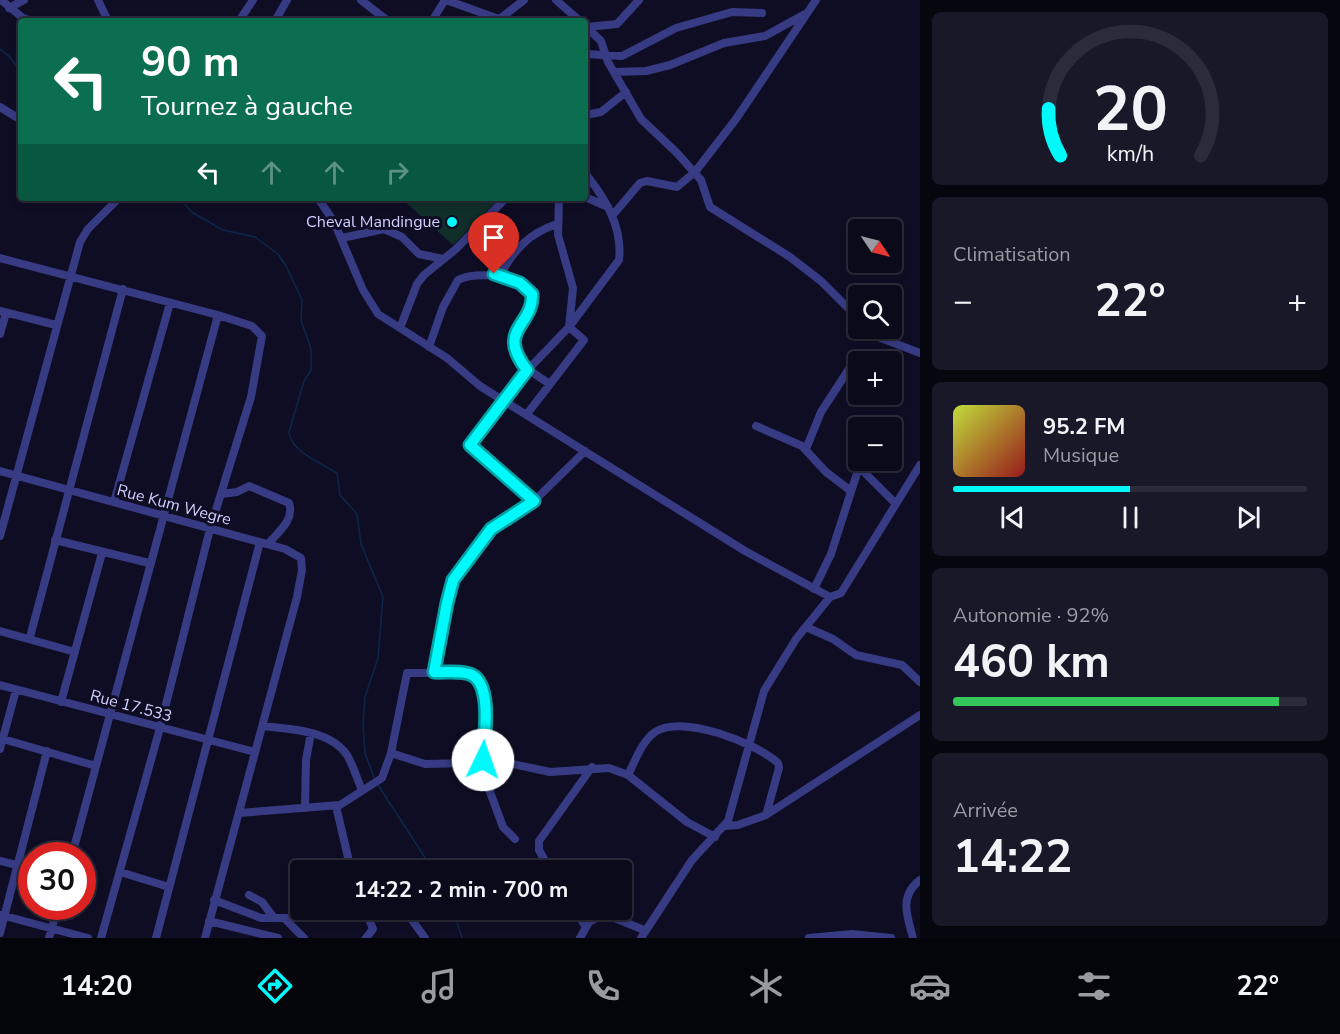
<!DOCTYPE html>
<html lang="fr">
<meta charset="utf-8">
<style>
:root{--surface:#0b0a1b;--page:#191828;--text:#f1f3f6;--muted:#9a9aa3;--line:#2b2b3a;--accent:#00f9fb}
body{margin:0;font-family:"Nunito Sans",sans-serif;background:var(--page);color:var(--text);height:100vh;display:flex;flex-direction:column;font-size:22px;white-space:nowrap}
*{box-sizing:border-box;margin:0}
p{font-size:20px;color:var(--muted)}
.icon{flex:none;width:33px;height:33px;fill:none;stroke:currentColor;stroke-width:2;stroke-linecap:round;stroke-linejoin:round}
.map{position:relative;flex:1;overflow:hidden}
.drawer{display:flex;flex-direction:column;gap:12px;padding:12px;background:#06060f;width:420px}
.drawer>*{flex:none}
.guide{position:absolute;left:18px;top:18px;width:570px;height:183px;border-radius:6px;box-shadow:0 3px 9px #0003,0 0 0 2px var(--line);background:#0b6e4f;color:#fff;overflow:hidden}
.needle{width:39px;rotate:125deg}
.buttons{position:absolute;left:848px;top:219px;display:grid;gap:12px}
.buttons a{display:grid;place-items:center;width:54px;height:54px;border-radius:6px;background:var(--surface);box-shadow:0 3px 9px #0003,0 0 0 2px var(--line);font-size:30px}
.speed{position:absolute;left:18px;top:842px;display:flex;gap:12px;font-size:30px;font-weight:700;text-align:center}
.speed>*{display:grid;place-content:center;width:78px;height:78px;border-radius:50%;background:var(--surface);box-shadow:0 3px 9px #0003,0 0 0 2px var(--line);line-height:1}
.speed .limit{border:9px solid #d22;background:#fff;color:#111}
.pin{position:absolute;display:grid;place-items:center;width:51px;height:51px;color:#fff;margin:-62px -26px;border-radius:50% 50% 50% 0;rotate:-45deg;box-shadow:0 0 6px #0007}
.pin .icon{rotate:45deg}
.me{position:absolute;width:66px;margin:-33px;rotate:3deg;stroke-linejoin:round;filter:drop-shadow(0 0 4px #0008)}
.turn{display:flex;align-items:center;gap:21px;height:126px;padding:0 24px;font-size:27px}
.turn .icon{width:78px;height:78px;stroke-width:2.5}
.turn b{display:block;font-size:42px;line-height:51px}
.lanes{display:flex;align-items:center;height:57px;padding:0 24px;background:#0003;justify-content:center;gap:30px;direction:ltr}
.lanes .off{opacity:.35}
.big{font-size:45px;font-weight:700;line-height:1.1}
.drawer .card{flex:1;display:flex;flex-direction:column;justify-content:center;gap:9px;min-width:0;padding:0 21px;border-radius:9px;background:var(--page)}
.drawer .dial{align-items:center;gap:0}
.dial svg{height:156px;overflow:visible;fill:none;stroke:var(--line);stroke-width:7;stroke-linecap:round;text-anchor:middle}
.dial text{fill:var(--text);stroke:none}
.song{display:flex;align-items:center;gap:18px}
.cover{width:72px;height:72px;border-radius:9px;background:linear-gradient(135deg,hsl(70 70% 55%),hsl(0 70% 35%))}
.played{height:6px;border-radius:3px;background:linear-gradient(90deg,var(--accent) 50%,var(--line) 50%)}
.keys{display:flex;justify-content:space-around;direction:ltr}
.heat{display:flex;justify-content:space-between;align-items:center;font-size:33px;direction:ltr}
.charge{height:9px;border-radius:4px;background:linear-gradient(90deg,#34c759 92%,var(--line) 0)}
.trip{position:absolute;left:290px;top:860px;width:342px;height:60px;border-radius:6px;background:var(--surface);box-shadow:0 3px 9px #0003,0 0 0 2px var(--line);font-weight:700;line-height:60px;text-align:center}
.tab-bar{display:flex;height:96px;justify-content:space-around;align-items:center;background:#04040b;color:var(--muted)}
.tab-bar .icon{width:42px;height:42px}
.tab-bar .current{color:var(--accent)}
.tab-bar b{font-size:27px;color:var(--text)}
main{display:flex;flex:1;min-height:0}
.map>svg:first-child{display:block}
.green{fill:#102e2a}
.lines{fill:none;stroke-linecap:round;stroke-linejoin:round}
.stream{stroke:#0b284a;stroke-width:1.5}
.minor{stroke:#373b84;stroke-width:8}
.route-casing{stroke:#00a2a3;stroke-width:15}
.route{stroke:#00f9fb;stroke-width:10}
.poi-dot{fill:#00f9fb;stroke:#0f0d24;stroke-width:2}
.labels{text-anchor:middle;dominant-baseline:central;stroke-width:6;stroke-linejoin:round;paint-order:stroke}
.poi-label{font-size:16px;fill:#d1d0ff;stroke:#0f0d24;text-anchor:end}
.street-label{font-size:16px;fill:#d1d0ff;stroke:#0f0d24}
</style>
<main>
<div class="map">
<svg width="920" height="938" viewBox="0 0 920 938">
<rect width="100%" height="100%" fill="#0f0d24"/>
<!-- green -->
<path class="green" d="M401,198h99l-47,47z"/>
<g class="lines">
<!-- stream -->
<path class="stream" d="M0,49l10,8 11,15
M179,198l14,15 30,17 32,7 23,17 8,12 16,34 -1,20 10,29v21l-7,11 -15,51c2,20 32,31 48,41l3,22 17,19 4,30 22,53 -5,61 -13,39 -2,29 2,27 9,25
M378,785l55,85
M453,909l9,29"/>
<!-- minor -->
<path class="minor" d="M1,0l22,18 10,3
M98,0l10,21
M361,0l27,21
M446,0l53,19
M556,0l24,21
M9,8l15,-8
M239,21l14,-21
M275,21l12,-21
M432,21l13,-21
M497,21l27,-21
M585,26l16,15 7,21 33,57 36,34 24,27 9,27 80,50 31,24 37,37
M587,27l30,-3 22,-24
M585,54l37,2 54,-28 56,-16 30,1
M614,72l32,-1 24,-6 54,-22 41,-7 40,-22
M0,107l21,13
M585,115l16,-3 25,-20
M585,197l23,10
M318,198l16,24 29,68 15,24 69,44 33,28 265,165 85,46 11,-4 79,-128
M612,216l28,-33 7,-2 30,6 18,-15 41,-53 80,-119
M342,238l42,-9 18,8 17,17 24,5
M0,258l218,57 34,11 10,10 -11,61 -41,132 -50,199 -59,210
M500,275c14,-25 29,-42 57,-51
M0,311l56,14
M400,328l17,-44 7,-9 32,-26 50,-51
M865,328l8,7 47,18
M0,334l6,-21
M429,347l14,-40 15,-27c18,-9 64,-6 74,14 1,15 -9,22 -16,34 -13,25 17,46 34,56
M527,414l57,-74 -15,-13 4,-39 -15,-53 1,-37
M756,426l46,20 24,26 25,19
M806,449l15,-37 28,-43
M0,471l285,78 16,9 1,12 -5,27 -92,341
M221,494l16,-2 12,-6 40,17c6,17 -11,29 -21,41
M534,501l-64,-56 47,-64 52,-54 50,-67c4,-33 -14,-62 -34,-87
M114,502l56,-199
M0,536l80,-294 8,-13 31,-31
M55,540l94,23
M814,589l17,-35 28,-87 37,37
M806,627l27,12 23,16 46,10 18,17
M0,631l75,21
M30,637l93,-348
M434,672l16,-85 8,-13 33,-45 43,-28 51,-50
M0,685l255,67
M61,702l41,-149
M263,726c27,3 67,4 84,29 6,10 10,24 15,35
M3,739l93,27
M0,749l16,-59
M391,753l16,-80h55l12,3 11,22 -2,62
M479,762l24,65 12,12
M628,775c7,-14 14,-34 27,-43 28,-18 101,11 123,31l1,5 -13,47
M336,806l15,64
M305,808l1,-48 5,-27
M239,813l101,-8 42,-27 9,-25 34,11 43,-1 26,-3 56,12 59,-4 19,7 59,47 28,15
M725,826l13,-1 28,-10 154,-100
M72,855l146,-540
M0,861l17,4
M550,870l-11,-20v-9l53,-74
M120,872l49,15
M249,895l13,7 12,16
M214,900l47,18h84l28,-9
M365,909l8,20 -7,9
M404,909l21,29
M574,909l12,18
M1,915l87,23
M284,918l20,20
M209,921l69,17
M0,933l47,-182
M49,938l9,-32
M156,938l104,-396
M580,938l9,-16 16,-8 39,16
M641,938l51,-78 36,-39 36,-130 32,-52 34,-42
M809,938l43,-4 39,4
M913,938c-6,-22 -14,-42 7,-58"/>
</g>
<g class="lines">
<defs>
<path id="route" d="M483,760c1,-20 10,-74 -11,-85 -10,-5 -27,-2 -38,-3l13,-69 6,-23 38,-51 43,-28 -64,-56 57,-75c-32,-41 7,-44 5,-76l-12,-11 -26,-9"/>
</defs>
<!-- route casing -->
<use href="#route" class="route-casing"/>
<!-- route -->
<use href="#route" class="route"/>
</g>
<!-- markers -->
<circle class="poi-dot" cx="452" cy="222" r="6"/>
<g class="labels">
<!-- poi labels -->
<g class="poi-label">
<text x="440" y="222">Cheval Mandingue</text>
</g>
<!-- street labels -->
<g class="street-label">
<text transform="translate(174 505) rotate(15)">Rue Kum Wegre</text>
<text transform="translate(131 706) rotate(15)">Rue 17.533</text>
</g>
</g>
</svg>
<div class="buttons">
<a><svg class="needle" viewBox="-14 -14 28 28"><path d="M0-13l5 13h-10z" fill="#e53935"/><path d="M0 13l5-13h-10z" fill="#9a9aa3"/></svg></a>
<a><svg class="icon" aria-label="search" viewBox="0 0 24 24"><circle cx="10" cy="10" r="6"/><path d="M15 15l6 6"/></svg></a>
<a>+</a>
<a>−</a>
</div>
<div class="speed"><div class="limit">30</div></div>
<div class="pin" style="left:494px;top:274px;background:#d93025"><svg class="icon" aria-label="arrive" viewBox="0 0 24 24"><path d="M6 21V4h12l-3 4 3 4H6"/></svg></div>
<svg class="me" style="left:483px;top:760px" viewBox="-20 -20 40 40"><circle r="19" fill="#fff"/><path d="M0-13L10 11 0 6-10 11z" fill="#00f9fb"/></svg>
<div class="trip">14:22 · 2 min · 700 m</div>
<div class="guide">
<div class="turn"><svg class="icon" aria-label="left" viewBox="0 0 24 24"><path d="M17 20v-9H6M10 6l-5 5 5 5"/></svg><div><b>90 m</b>Tournez à gauche</div></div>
<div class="lanes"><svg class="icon" aria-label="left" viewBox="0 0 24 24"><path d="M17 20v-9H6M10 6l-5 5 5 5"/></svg><svg class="icon off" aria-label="ahead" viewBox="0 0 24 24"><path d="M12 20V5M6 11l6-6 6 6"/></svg><svg class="icon off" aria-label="ahead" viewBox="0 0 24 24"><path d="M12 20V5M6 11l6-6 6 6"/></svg><svg class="icon off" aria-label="right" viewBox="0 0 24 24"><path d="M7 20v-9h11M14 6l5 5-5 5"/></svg></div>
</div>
</div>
<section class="drawer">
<div class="card dial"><svg viewBox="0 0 100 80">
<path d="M14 69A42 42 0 1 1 86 69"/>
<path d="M14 69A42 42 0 0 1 8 45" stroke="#00f9fb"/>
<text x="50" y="56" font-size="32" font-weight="700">20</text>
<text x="50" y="72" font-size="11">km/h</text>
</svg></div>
<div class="card"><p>Climatisation</p>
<div class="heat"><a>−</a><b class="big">22°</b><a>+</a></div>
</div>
<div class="card">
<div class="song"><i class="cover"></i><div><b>95.2 FM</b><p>Musique</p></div></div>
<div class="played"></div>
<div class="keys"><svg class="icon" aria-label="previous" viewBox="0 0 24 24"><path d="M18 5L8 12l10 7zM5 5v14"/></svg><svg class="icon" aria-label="pause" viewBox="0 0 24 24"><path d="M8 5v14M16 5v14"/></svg><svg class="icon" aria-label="next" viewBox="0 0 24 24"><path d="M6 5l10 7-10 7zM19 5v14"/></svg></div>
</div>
<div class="card"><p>Autonomie · 92%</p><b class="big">460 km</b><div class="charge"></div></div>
<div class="card"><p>Arrivée</p><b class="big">14:22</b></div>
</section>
</main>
<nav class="tab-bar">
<b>14:20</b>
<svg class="icon current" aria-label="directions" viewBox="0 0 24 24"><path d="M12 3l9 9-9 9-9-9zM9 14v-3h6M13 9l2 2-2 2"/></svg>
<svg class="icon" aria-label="music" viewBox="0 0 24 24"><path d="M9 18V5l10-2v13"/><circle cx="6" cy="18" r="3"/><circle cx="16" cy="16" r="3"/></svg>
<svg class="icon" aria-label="phone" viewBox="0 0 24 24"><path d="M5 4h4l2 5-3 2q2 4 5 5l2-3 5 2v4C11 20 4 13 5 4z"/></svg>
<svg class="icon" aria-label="climate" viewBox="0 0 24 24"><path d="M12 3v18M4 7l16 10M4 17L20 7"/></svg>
<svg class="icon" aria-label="car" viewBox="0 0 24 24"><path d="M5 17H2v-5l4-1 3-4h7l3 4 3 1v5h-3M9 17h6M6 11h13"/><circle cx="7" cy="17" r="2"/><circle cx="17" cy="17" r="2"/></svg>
<svg class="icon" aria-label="filters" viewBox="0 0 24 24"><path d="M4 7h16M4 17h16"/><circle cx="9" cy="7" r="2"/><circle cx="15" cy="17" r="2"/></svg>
<b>22°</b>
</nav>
